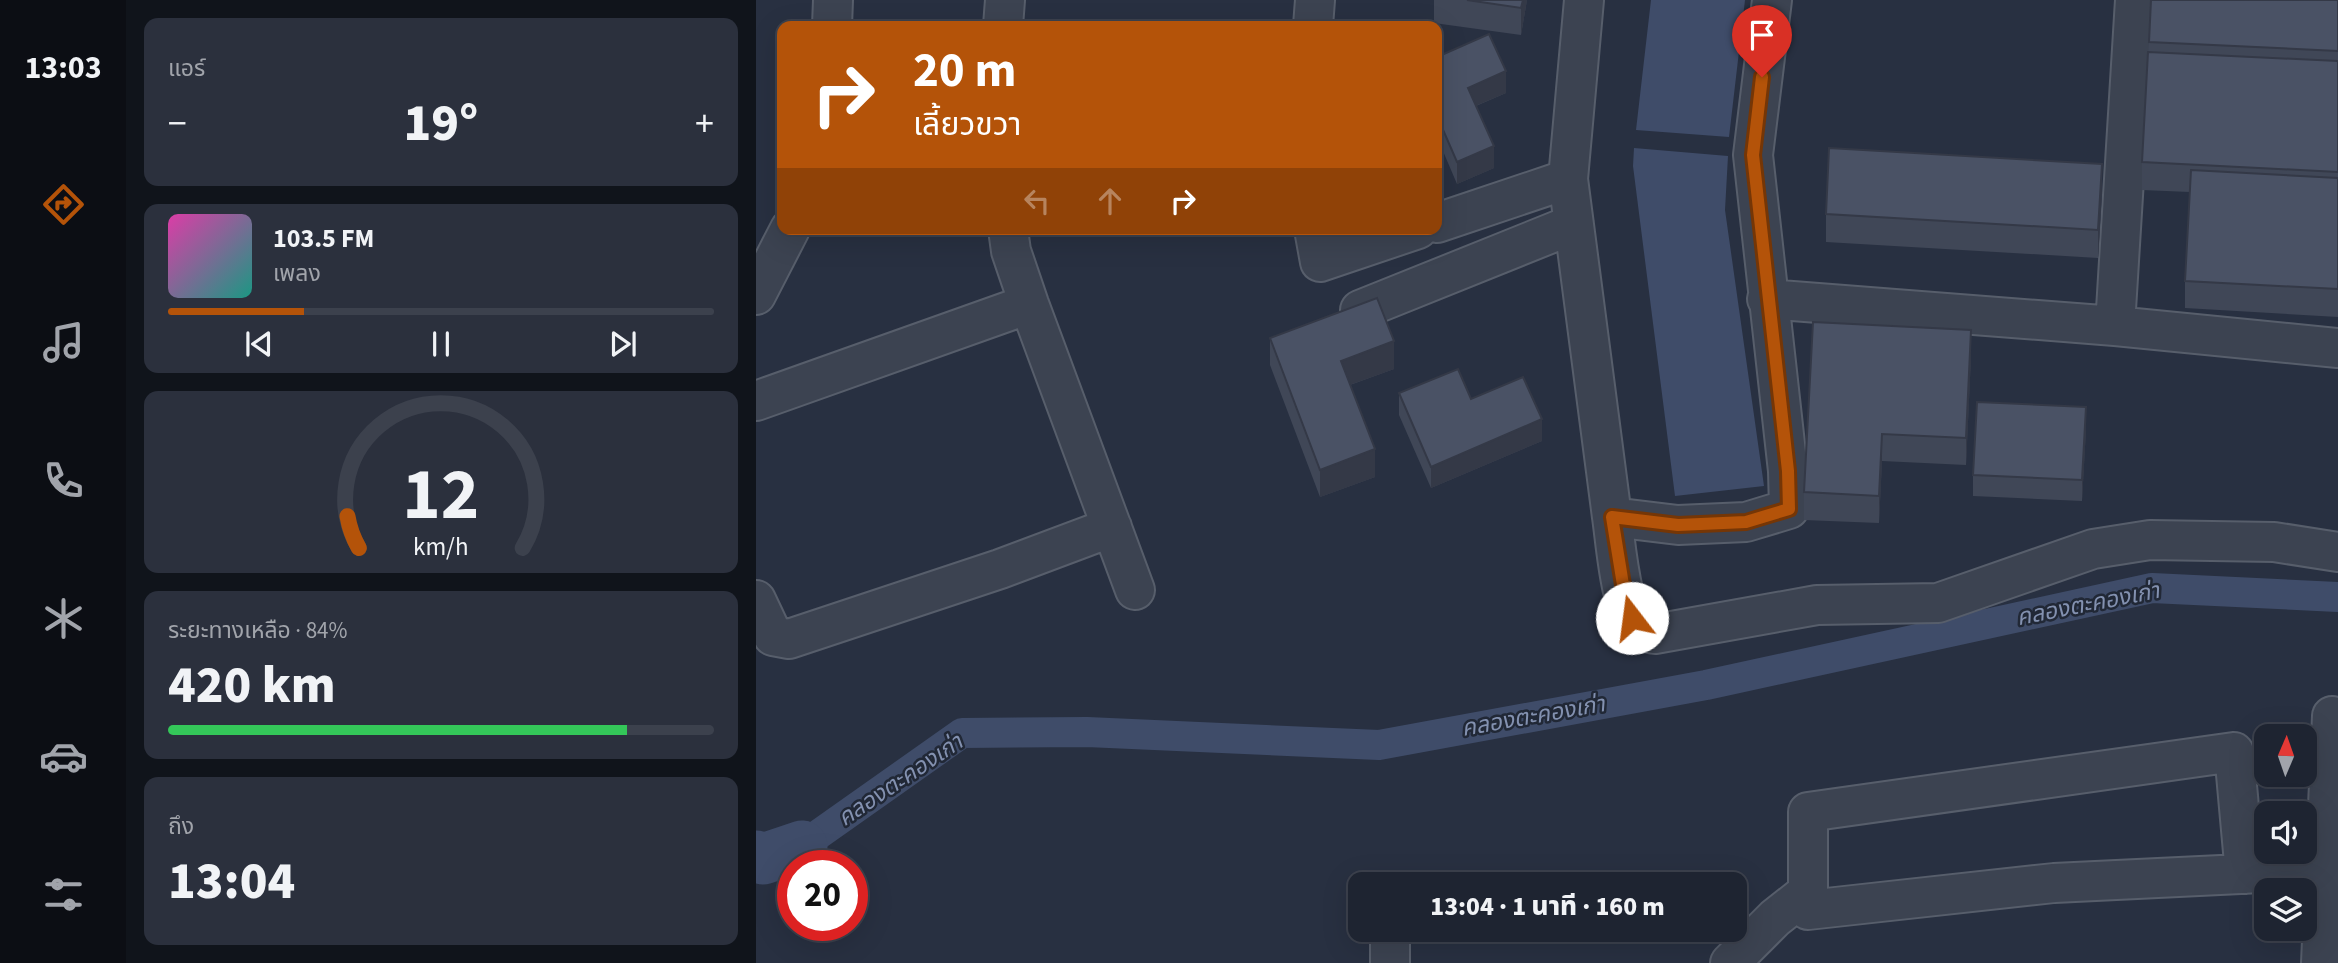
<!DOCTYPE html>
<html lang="th">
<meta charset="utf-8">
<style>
:root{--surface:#1e2431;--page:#2b303d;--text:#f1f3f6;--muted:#a1a4ab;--line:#3c414d;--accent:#b45309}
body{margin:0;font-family:"Source Sans 3","Noto Sans Thai",sans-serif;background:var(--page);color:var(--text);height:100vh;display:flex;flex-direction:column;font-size:26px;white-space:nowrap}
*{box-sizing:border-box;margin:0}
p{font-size:23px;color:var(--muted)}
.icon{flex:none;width:38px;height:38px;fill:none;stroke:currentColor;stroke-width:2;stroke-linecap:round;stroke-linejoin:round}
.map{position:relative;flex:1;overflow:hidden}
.sheet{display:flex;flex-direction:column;gap:18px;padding:18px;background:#10141b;width:630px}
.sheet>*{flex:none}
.top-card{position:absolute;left:21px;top:21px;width:665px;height:214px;border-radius:14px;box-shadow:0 7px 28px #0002,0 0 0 2px var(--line);background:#b45309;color:#fff;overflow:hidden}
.needle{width:46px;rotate:2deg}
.controls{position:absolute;left:1498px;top:724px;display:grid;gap:14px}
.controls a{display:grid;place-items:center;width:63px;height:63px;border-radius:14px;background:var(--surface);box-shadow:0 7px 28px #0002,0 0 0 2px var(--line);font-size:35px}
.speed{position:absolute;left:21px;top:850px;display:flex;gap:14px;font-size:35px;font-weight:700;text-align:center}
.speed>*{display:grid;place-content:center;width:91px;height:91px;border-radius:50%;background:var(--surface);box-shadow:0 7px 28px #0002,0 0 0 2px var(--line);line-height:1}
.speed .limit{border:10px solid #d22;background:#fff;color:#111}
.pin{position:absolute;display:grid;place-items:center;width:60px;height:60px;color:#fff;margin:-72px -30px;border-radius:50% 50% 50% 0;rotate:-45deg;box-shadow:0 0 7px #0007}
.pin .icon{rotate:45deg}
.me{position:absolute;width:77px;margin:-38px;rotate:345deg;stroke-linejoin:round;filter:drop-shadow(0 0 5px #0008)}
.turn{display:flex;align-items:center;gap:24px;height:147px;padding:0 21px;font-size:32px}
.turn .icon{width:91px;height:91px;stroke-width:2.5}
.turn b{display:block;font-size:49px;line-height:60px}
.lanes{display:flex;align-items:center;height:66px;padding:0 21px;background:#0003;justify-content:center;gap:35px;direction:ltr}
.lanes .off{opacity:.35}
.big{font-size:52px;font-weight:800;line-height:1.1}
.sheet .card{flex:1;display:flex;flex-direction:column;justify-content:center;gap:10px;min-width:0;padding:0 24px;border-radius:14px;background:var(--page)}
.sheet .dial{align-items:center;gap:0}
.dial svg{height:182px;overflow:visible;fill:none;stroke:var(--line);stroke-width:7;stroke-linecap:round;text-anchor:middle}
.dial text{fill:var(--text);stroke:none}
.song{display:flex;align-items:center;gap:21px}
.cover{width:84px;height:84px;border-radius:10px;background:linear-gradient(135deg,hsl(320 70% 55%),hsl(170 70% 35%))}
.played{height:7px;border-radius:4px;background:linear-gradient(90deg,var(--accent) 25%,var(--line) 25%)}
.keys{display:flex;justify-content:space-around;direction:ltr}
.heat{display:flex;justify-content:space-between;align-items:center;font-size:38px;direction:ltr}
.charge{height:10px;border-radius:5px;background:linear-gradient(90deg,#34c759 84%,var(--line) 0)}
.trip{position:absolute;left:592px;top:872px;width:399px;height:70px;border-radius:14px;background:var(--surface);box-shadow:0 7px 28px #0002,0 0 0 2px var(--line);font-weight:800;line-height:70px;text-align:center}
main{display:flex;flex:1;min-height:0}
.menu{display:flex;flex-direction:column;width:126px;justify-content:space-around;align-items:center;background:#0c0e14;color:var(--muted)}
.menu .icon{width:49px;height:49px}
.menu .on{color:var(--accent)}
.menu b{font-size:32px;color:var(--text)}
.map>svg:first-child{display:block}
.water{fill:#3f4c69}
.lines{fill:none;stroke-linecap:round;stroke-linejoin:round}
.canal{stroke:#3f4c69;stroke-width:30}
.river{stroke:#3f4c69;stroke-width:51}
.minor-casing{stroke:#575e6b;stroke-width:42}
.minor{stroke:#3c4351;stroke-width:38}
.wall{fill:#404757}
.shaded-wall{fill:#343947}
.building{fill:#4a5265;stroke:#343947;stroke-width:2}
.route-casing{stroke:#753606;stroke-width:18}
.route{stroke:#b45309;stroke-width:12}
.labels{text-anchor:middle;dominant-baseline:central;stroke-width:5;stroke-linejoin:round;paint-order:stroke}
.water-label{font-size:23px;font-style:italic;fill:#8391b0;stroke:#212836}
</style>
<main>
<nav class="menu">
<b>13:03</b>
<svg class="icon on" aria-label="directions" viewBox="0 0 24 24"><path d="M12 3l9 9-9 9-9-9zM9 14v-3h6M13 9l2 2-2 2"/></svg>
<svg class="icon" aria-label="music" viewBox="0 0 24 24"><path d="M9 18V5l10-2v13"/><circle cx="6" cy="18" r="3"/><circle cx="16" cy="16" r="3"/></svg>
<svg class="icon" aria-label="phone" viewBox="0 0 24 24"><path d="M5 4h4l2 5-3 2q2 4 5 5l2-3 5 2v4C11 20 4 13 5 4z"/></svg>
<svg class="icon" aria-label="climate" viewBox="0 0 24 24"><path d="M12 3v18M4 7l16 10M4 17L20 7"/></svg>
<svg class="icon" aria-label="car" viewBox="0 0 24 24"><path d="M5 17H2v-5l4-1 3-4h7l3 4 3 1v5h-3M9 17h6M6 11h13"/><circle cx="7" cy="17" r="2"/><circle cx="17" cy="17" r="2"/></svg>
<svg class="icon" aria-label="filters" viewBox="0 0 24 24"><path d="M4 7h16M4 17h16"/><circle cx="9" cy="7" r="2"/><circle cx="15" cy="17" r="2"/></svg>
</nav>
<section class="sheet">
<div class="card"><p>แอร์</p>
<div class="heat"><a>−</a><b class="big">19°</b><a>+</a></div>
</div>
<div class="card">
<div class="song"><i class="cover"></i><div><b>103.5 FM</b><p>เพลง</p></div></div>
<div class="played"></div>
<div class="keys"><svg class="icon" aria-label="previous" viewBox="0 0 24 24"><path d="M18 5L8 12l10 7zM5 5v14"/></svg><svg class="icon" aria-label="pause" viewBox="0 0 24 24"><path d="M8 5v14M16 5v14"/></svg><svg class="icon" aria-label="next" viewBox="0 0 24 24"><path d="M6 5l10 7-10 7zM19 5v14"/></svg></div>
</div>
<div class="card dial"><svg viewBox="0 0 100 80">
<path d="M14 69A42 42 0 1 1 86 69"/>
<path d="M14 69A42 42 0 0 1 9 55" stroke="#b45309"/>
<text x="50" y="56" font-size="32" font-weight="700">12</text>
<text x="50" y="72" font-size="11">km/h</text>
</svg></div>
<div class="card"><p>ระยะทางเหลือ · 84%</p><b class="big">420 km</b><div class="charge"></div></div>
<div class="card"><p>ถึง</p><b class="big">13:04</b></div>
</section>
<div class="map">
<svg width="1582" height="963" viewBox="0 0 1582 963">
<rect width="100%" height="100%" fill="#283041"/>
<!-- water -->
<path class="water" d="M895,0h94l-16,137 -93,-7z
M878,148l94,8 -3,54 39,276 -89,10 -42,-330z"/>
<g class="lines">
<!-- canal -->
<path class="canal" d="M46,846l160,-113 125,-1 292,13 327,-60 446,-97 186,9"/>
<!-- river -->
<path class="river" d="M0,856l7,3 39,-13"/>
<defs>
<path id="minor" d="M828,0l-16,179 44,338 66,8 68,-3 43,-13 -1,-38 -35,-316 19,-155
M76,26l1,-26
M247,26l2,-26
M557,26l2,-26
M681,223l131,-44
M252,229l3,22 18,53 106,286
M558,229l6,33 98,-33
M0,295l34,-66
M1011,299l348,27 223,22
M604,310l214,-86
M1359,326l20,-326
M0,401l273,-97
M856,517c4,27 8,94 28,112 4,4 10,4 15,5l162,-29 121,-2 155,-54 57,-9 124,2 64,10
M0,600l17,36 16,3 211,-70 112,-42
M1489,874l-11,-122 -426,60v98l246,-27 271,-13
M634,963v-25l5,-9
M974,963l45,-45 33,-26
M1565,963l11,-247"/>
</defs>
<!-- minor casing -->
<use href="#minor" class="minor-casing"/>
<!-- minor -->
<use href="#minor" class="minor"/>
</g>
<!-- wall -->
<path class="wall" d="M678,0h93l-6,35 -87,-12z
M1582,0v317l-153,-9v-27l5,-89 -48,-2v-28l7,-120z
M681,57l69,36 -30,13 18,62 -37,16 -20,-47z
M1346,191l-4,67 -272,-16v-28z
M514,338l124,31 -44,16 25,92 -55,20 -50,-132z
M1215,357l-5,108 -84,-4 -3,62 -75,-3v-28z
M643,393l72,6 71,42 -111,47 -32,-73z
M1330,429l-4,72 -109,-5v-21z"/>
<!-- shaded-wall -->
<path class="shaded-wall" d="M767,0h4l-6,35v-27z
M750,71v22l-38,16v-21z
M738,146v22l-37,16v-22z
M1346,164v27l-4,67v-28z
M1215,330v27l-5,108v-27z
M638,341v28l-53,19v-27z
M1330,407v22l-4,72v-21z
M786,419v22l-111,47v-21z
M1126,434v27l-3,62v-27z
M619,449v28l-55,20v-27z"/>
<!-- building -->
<path class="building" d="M711,0h56l-2,8z
M1395,0h187v51l-189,-9z
M733,34l17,37 -38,17 26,58 -37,16 -20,-46v-59z
M1392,52l190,9v111l-196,-10z
M1073,148l273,16 -4,66 -272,-16z
M1435,170l147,8v111l-153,-8z
M621,298l17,43 -53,20 34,88 -55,21 -50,-132z
M1057,322l158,8 -5,108 -84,-4 -3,62 -75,-4z
M702,369l13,30 52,-22 19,42 -111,48 -32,-74z
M1221,402l109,5 -4,73 -109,-5z"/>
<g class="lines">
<defs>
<path id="route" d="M876,618l-8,-27 -12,-74 66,8 68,-3 43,-13 -1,-38 -35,-316 9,-78"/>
</defs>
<!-- route casing -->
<use href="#route" class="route-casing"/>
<!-- route -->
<use href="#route" class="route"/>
</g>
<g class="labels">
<!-- water labels -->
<g class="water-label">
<text transform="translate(1332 604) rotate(-11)">คลองตะคองเก่า</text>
<text transform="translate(777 716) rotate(-10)">คลองตะคองเก่า</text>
<text transform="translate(144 780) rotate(-34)">คลองตะคองเก่า</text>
</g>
</g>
</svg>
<div class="controls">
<a><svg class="needle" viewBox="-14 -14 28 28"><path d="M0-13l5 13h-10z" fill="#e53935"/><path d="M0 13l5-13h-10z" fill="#a1a4ab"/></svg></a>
<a><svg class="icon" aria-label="sound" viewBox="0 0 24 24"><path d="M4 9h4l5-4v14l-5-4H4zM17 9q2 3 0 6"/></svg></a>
<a><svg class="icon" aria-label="layers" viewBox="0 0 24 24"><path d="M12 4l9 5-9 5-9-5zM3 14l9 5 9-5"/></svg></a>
</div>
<div class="speed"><div class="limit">20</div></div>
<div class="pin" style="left:1006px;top:77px;background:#d93025"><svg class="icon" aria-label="arrive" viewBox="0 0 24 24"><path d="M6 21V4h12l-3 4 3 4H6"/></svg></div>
<svg class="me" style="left:876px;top:618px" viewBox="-20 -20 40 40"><circle r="19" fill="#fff"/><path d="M0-13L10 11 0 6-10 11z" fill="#b45309"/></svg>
<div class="trip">13:04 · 1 นาที · 160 m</div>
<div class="top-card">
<div class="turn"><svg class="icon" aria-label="right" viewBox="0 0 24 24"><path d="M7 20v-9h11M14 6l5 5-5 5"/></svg><div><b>20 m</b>เลี้ยวขวา</div></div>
<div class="lanes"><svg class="icon off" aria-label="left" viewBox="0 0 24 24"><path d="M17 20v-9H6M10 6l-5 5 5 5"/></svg><svg class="icon off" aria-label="ahead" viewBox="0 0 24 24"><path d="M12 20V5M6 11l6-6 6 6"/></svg><svg class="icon" aria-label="right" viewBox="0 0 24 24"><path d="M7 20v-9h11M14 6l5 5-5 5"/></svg></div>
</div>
</div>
</main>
